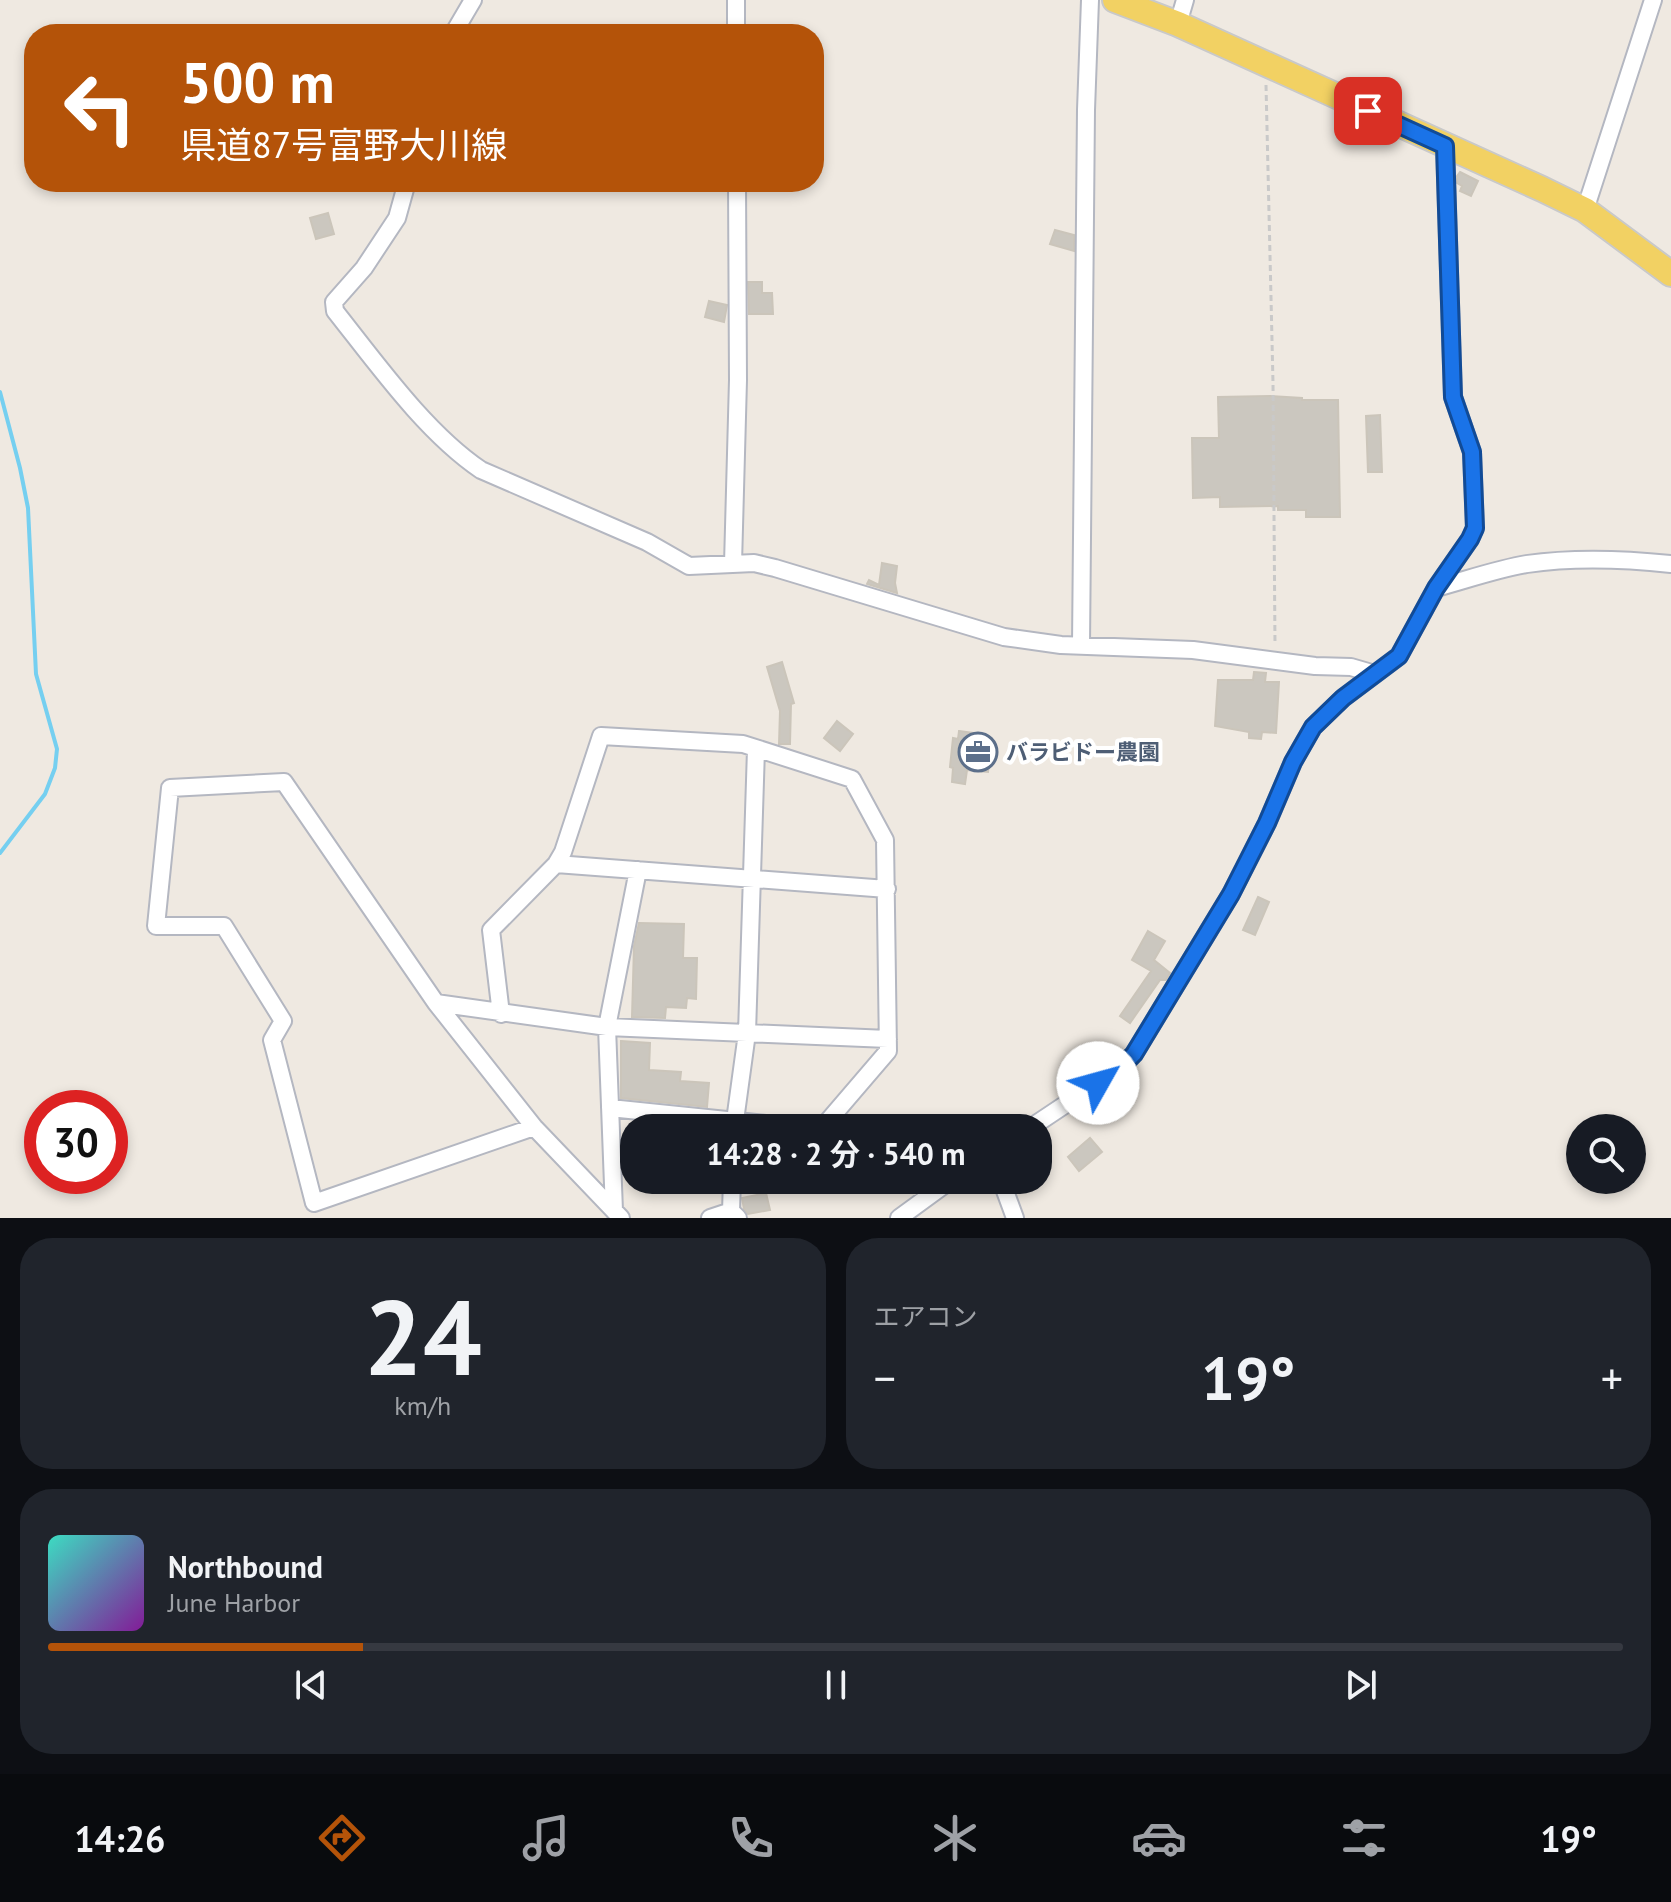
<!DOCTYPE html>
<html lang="ja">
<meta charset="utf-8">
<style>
:root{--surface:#171b24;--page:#20242c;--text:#f1f3f6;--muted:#9ea1a6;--line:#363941;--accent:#b45309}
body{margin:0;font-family:"PT Sans","Noto Sans JP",sans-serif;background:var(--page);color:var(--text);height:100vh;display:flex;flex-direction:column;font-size:30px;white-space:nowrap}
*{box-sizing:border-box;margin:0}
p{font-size:26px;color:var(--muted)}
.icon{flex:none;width:44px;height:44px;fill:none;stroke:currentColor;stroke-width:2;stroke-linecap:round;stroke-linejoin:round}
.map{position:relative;height:1218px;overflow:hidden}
.side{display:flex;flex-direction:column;gap:20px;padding:20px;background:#0d0f14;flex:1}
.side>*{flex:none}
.hud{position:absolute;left:24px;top:24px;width:800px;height:168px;border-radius:32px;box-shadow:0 4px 12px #0003;background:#b45309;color:#fff;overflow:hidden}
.fabs{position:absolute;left:1566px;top:1114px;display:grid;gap:16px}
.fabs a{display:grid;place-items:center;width:80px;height:80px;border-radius:50%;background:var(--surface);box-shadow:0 4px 12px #0003;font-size:40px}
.speed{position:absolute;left:24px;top:1090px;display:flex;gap:16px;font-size:40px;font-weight:700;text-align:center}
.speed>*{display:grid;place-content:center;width:104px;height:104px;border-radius:50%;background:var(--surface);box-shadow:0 4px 12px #0003;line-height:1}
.speed .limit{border:12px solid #d22;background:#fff;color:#111}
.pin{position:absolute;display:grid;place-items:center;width:68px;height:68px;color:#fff;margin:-34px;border-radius:16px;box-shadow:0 4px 12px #0006}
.me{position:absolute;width:88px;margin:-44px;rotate:52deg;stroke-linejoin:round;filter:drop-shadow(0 0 6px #0008)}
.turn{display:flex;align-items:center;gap:28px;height:168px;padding:0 24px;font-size:36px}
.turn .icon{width:104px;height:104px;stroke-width:2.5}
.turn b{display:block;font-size:56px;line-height:68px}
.big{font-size:60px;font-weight:700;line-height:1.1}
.side .card{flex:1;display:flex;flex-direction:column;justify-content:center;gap:12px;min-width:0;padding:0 28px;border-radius:32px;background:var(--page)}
.side .dial{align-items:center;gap:0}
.dial b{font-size:104px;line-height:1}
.song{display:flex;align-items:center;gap:24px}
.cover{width:96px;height:96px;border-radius:12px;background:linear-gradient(135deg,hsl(170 70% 55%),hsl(290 70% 35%))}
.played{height:8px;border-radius:4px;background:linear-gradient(90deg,var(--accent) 20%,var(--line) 20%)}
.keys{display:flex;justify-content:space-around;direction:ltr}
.heat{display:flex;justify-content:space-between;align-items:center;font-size:44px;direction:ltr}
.side .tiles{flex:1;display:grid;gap:20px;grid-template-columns:1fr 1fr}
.card:last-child{grid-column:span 2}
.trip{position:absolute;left:620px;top:1114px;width:432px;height:80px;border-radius:32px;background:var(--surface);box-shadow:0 4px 12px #0003;font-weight:700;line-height:80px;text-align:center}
.tab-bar{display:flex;height:128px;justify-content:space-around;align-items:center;background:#090b0e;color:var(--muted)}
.tab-bar .icon{width:56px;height:56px}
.tab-bar .selected{color:var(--accent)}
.tab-bar b{font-size:36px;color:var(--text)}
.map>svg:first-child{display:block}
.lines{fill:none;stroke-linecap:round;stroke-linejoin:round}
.stream{stroke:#75cff0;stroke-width:4}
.building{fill:#cbc7bf;stroke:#cbc5ba;stroke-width:2}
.minor-casing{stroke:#b4b7c1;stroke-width:20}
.primary-casing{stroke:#c9c9c9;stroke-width:28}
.path{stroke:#c9c9c9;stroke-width:3;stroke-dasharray:6 4;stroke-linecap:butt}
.minor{stroke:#fff;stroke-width:16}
.primary{stroke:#f2d163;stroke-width:24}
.route-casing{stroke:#114b97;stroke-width:20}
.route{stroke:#1a73e8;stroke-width:14}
.labels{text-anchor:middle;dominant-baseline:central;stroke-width:8;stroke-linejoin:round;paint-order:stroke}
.service-label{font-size:22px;font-weight:bold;fill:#4e5e75;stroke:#fff;text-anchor:start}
</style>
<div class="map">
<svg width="1671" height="1218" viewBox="0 0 1671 1218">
<rect width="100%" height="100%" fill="#efe9e1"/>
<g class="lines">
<!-- stream -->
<path class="stream" d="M0,392l20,76 8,40 8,166 21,75 -2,19 -10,26 -45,59"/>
</g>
<!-- building -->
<path class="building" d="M1460,172l18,9 -7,15 -11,-5 2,-5 -5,-3v-7z
M328,213l6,21 -18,5 -6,-21z
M1055,230l19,5v16l-24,-7z
M748,282h14v11h10l1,21h-24z
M709,301l18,4 -3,17 -19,-5z
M1270,396l32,2v2h36l2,117h-34v-7h-28v-4l-58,1v-10l-27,1 -1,-60h27l-1,-41z
M1380,415l2,57h-14l-2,-56z
M882,563l15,3 -2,17 2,10 -30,-9 2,-4 10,5z
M782,662l12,41 -3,1 -1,40h-11l1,-33 -13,-44z
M1254,672l12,1 -1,9h14l-3,51 -14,-1 -1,7 -12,-1v-6l-34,-6 3,-46h35z
M837,721l16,13 -13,17 -16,-13z
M959,731l23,3 -1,12 10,1 -3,25 -21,-2 -2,14 -13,-2 1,-14 -3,-1 3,-29 5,1z
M1258,897l11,5 -14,33 -12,-5z
M639,923l45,1 -1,34h14l-1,41 -9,-1 -1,10 -20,-1 -1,11 -33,-1 2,-71z
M1148,931l17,10 -11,19 16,13 -4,7h-6l-30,43 -10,-7 31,-45 -19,-11z
M621,1041l29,2 -1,27 32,2 -1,9 29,2 -2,24 -86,-9z
M1090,1138l12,14 -23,19 -11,-14z
M766,1193l4,17 -22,4 -4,-5 -2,-11z"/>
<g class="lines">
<defs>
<path id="minor" d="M1178,24l7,-24
M453,34l20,-34
M736,34v-34
M407,182l-10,36 -33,50 -30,34 1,9c42,53 91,122 146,159l166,72 42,24 65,-3 21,5 229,69 57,8 132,5 122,16 36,1 24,7
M1585,210l68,-210
M733,564l5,-184 -1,-198
M1436,588c30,-8 61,-19 91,-24 48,-7 96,-5 144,0
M1081,645l5,-535 4,-110
M556,864l331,25
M436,1003l171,24 281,12
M501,1014l-10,-84 65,-66 7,-12 38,-116 142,8 109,35 33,61 3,211 -66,77
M610,1108l194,20
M534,1127l-220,76 -42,-163 11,-19 -59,-95h-68l14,-138 114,-6 152,221 98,124 87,91
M734,1128l13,-95 9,-284
M1030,1128l90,-60 14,-14 97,-160 36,-71 26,-61 20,-35 30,-29 56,-42 37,-68 34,-49 5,-11 -3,-76 -19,-55 -8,-251
M732,1180l-1,31 7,7
M910,1180l22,12
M1001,1180l14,38
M614,1211l-7,-184 31,-157
M710,1218l21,-7
M899,1218l52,-38"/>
<path id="primary" d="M1115,0l63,24 364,165 43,21 86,64"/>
</defs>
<!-- minor casing -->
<use href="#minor" class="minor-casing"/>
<!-- primary casing -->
<use href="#primary" class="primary-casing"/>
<!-- path -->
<path class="path" d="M1266,85l7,298 2,262"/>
<!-- minor -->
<use href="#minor" class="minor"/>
<!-- primary -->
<use href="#primary" class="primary"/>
</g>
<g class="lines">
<defs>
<path id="route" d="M1098,1083l22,-15 14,-14 97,-160 36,-71 26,-61 20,-35 30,-29 56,-42 37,-68 34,-49 5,-11 -3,-76 -19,-55 -8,-251 -77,-35"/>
</defs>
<!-- route casing -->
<use href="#route" class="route-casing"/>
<!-- route -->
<use href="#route" class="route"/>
</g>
<!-- icons -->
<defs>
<symbol id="office-ring" viewBox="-11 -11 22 22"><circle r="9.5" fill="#fff" stroke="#5c6f8a" stroke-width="1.5"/><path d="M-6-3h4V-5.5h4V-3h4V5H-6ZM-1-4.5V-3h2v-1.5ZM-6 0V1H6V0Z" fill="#5c6f8a"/></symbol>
</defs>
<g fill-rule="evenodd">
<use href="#office-ring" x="956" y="730" width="44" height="44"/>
</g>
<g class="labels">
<!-- service labels -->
<g class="service-label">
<text x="1006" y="752">バラビドー農園</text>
</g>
</g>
</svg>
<div class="fabs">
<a><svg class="icon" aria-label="search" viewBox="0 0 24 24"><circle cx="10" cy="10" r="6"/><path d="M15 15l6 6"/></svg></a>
</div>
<div class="speed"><div class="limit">30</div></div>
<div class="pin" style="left:1368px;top:111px;background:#d93025"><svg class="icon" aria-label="arrive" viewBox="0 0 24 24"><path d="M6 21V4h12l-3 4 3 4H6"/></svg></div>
<svg class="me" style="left:1098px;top:1083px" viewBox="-20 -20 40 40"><circle r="19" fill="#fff"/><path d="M0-13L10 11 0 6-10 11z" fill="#1a73e8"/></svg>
<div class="trip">14:28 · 2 分 · 540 m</div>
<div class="hud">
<div class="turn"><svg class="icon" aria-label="left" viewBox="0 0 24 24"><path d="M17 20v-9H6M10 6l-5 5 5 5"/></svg><div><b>500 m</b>県道87号富野大川線</div></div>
</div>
</div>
<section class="side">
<div class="tiles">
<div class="card dial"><b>24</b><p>km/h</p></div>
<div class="card"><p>エアコン</p>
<div class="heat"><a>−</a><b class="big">19°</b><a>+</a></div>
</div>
<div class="card">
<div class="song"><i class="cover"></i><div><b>Northbound</b><p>June Harbor</p></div></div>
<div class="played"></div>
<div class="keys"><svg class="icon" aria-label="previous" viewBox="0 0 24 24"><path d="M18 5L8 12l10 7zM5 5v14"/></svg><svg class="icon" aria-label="pause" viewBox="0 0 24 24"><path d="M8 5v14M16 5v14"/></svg><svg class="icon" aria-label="next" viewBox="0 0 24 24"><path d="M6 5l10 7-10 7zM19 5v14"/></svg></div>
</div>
</div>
</section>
<nav class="tab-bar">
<b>14:26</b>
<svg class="icon selected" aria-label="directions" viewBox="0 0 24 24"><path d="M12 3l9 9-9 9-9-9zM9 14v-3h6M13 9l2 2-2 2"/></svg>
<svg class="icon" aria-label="music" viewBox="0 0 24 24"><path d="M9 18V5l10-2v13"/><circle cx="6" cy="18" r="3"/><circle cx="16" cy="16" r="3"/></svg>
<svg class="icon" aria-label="phone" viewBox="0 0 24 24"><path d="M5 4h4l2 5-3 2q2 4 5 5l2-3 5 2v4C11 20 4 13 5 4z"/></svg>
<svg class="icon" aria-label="climate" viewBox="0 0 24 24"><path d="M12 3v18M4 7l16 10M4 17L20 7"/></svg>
<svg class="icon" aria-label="car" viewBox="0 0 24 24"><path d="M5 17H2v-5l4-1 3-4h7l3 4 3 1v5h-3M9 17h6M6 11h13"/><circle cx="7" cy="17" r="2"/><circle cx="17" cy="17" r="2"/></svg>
<svg class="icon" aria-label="filters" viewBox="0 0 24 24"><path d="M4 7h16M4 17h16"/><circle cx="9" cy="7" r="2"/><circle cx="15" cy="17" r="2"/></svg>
<b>19°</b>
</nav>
